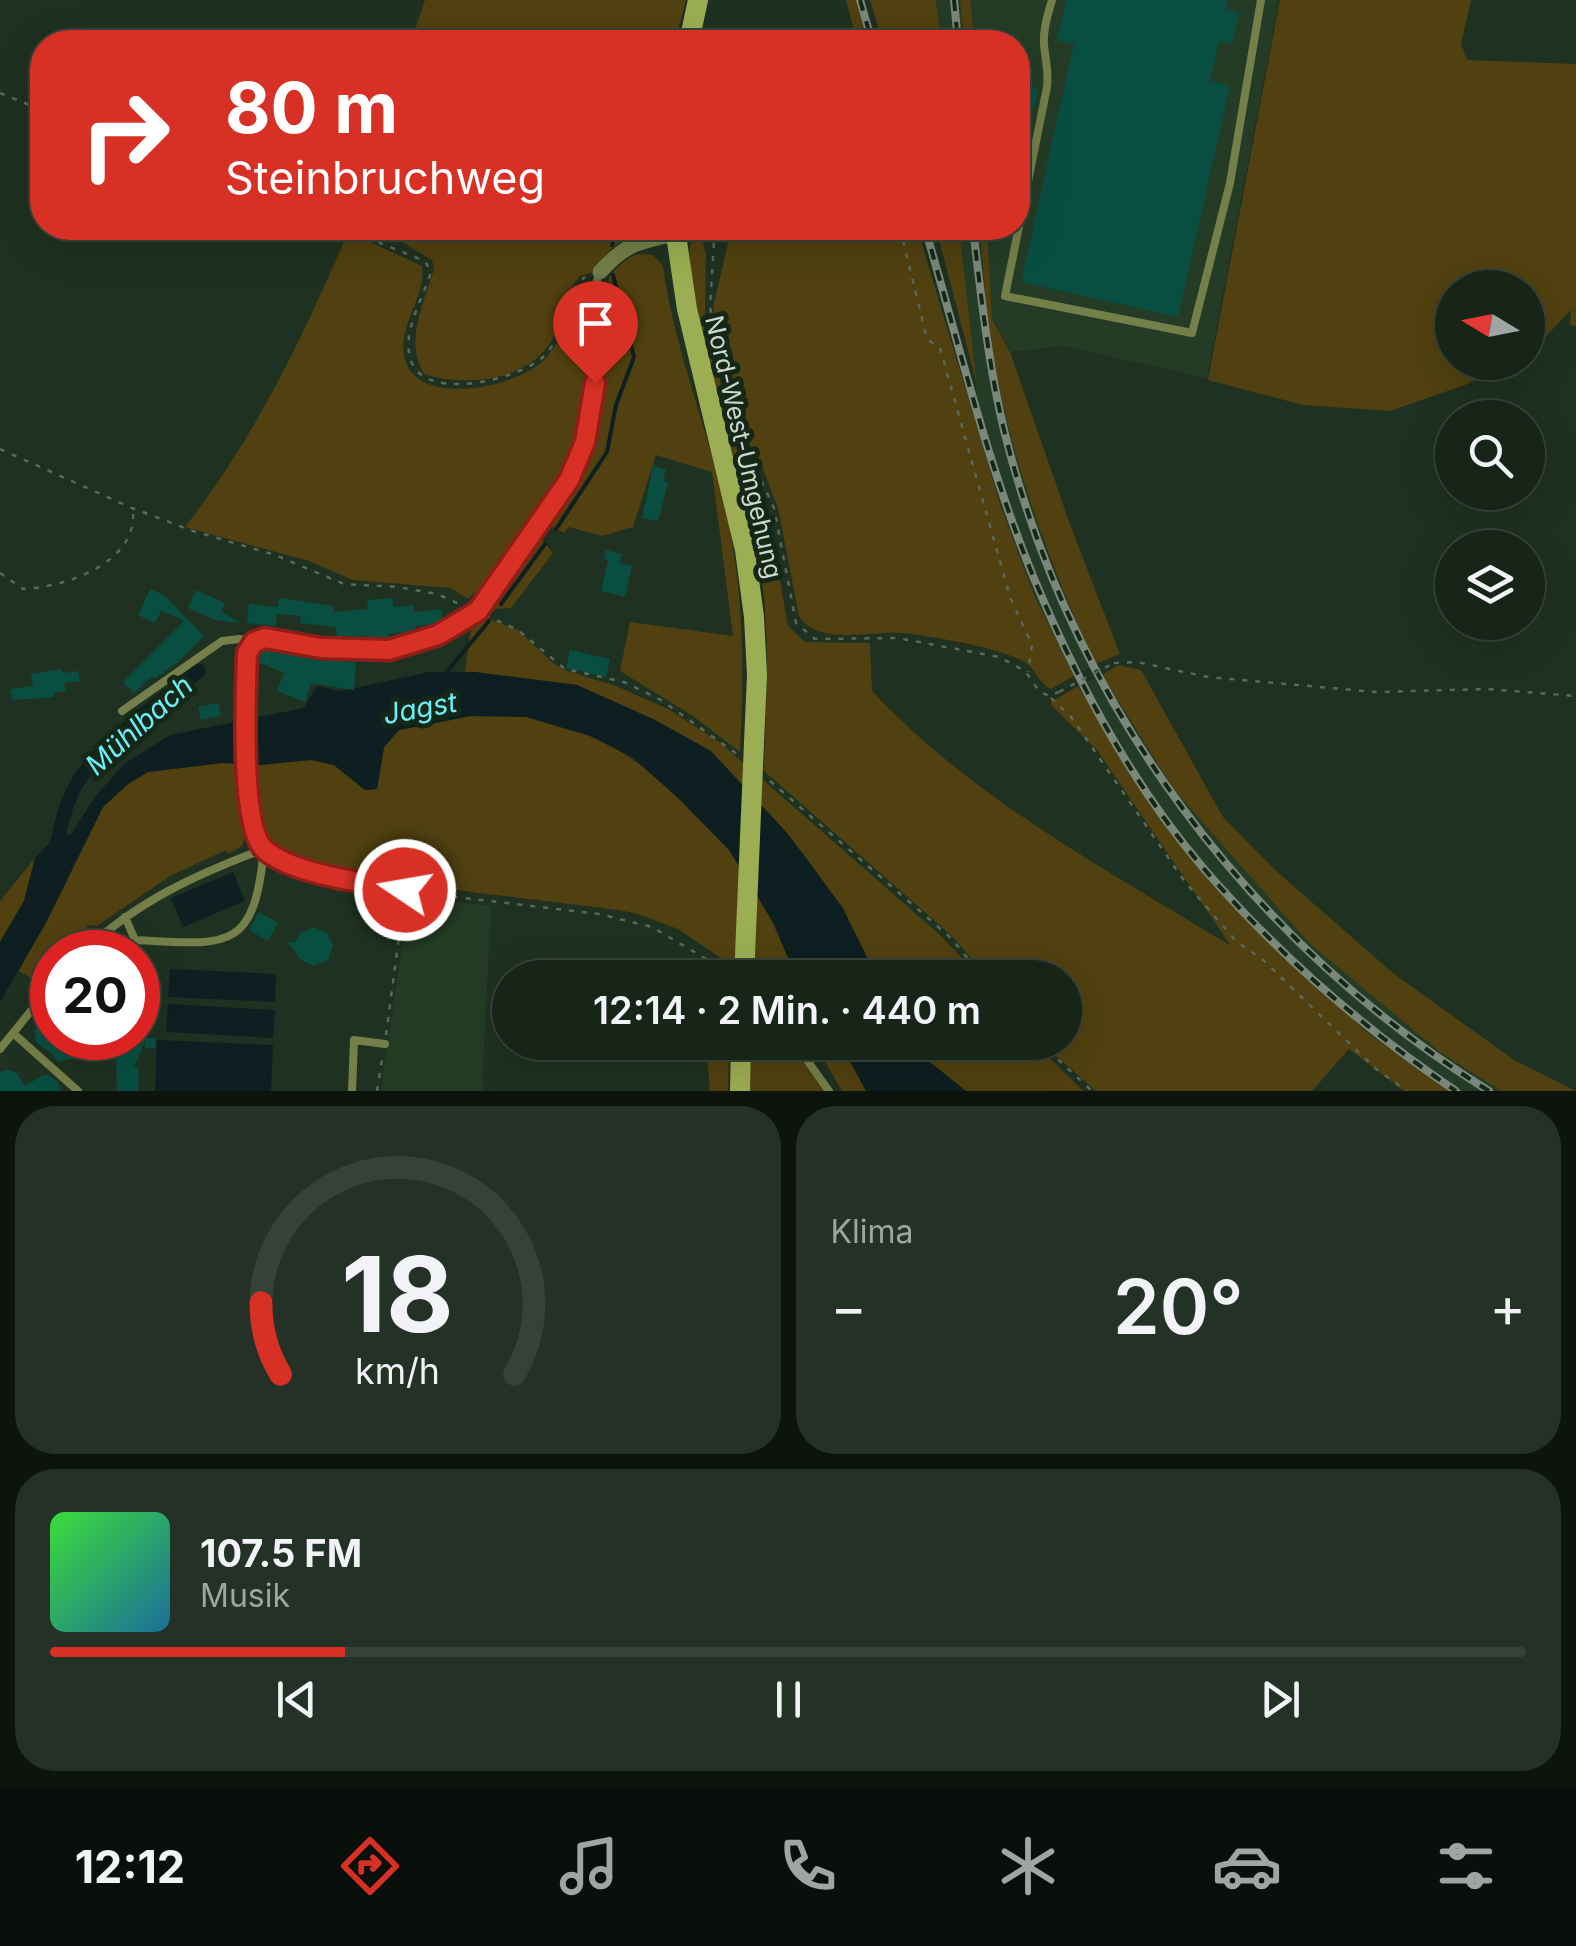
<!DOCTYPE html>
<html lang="de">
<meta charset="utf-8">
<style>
:root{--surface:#172519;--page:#243126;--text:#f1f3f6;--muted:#9ea5a2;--line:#364238;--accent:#d93025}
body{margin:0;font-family:Inter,sans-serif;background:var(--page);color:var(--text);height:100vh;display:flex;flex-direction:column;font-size:38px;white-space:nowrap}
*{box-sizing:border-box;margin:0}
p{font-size:32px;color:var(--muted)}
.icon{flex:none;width:55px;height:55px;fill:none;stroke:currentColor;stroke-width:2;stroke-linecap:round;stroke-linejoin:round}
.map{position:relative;height:1091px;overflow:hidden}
.side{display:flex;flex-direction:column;gap:15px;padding:15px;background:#0d140e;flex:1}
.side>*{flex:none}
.banner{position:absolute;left:30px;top:30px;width:1000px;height:210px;border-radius:40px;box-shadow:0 10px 40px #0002,0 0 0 2px var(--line);background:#d93025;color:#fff;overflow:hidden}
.needle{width:65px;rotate:280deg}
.controls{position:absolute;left:1435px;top:270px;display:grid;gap:20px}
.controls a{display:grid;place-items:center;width:110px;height:110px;border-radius:50%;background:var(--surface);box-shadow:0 10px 40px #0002,0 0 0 2px var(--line);font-size:50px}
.speed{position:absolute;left:30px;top:930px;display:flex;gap:20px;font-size:50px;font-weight:700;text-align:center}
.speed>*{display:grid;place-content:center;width:130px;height:130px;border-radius:50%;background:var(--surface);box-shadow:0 10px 40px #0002,0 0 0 2px var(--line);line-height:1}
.speed .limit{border:15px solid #d22;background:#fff;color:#111}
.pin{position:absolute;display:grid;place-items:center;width:85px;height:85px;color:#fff;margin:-102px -42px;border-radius:50% 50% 50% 0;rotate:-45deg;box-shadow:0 0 10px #0007}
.pin .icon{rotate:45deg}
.me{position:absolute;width:110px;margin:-55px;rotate:282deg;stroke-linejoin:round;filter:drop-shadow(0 0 8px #0008)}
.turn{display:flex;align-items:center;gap:35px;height:210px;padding:0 30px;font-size:45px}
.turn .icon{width:130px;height:130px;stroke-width:2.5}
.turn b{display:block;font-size:70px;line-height:85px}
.big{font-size:75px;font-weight:600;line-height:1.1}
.side .widget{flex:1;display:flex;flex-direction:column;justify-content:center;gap:15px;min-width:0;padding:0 35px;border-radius:40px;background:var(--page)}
.side .dial{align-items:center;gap:0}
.dial svg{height:260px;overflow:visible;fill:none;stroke:var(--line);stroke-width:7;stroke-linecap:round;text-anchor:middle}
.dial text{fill:var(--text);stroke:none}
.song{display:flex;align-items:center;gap:30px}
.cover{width:120px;height:120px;border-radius:15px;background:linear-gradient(135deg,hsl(120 70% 55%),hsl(200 70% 35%))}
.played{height:10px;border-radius:5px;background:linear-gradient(90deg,var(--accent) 20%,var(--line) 20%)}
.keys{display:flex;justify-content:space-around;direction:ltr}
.heat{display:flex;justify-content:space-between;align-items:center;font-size:55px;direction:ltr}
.side .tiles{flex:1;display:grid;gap:15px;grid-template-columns:1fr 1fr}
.widget:last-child{grid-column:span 2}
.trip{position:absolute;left:492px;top:960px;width:590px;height:100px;border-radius:50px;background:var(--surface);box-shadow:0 10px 40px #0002,0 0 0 2px var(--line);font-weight:600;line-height:100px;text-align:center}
.menu{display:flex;height:160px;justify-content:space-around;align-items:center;background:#090f0a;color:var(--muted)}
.menu .icon{width:70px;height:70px}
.menu .selected{color:var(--accent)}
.menu b{font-size:45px;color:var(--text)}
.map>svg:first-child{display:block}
.built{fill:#243c26}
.green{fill:#514110}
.water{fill:#0e1f21}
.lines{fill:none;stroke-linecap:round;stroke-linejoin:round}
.stream{stroke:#0e1f21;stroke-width:4}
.canal{stroke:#0e1f21;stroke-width:14}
.building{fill:#094f41}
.path{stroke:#59695b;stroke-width:2.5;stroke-dasharray:5 8;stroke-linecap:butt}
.service{stroke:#747f49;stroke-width:8}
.minor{stroke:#747f49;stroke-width:15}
.secondary{stroke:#9cae53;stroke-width:20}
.rail-casing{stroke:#79887a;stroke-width:8}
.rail{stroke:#152717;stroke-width:4;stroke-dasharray:11;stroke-linecap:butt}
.path-bridge{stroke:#59695b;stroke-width:2.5;stroke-dasharray:5 8;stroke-linecap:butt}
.secondary-bridge{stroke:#9cae53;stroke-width:20}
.route-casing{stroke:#8d1f18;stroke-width:25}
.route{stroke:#d93025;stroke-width:18}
.labels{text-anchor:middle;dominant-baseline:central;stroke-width:10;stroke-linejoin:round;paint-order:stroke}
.street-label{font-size:25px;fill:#ccd8cd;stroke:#152717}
.water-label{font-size:28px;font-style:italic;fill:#6beef9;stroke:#152717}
</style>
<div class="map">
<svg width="1576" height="1091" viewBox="0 0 1576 1091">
<rect width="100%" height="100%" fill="#1f3121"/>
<!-- built -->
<path class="built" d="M936,0h24l4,42h-23z
M970,0h309l-72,378 -144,-32 -52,6 -19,-35 -5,-89h31v-186h-43z
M959,228h21l15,142 14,55 43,143 43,96 -21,12 -40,-81 -33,-88 -36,-116 12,-6z
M1102,675l72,115 136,154 130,108 61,39h-52l-85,-61 -163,-160 -47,-63 -76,-121z
M423,898l68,8 -9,185h-101l27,-185z"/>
<!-- green -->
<path class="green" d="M425,0h261l-11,42h-264z
M846,0h10l11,42h-10z
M870,0h66l5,42h-58z
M960,0h10l5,42h-11z
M1280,0h191l-10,44 6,16 109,4v262l-6,-1 1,-15 -43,45v-67h-76v74l60,1 -47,22 -75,26 -87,-6 -95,-25z
M359,228h281l-30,22 -19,23 -11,3c-6,9 -14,18 -17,27 -4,10 -4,21 -8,31 -21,47 -88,54 -131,40 -20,-34 0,-71 10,-105l-2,-9 -28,-17z
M718,228h199l84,279 33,88 40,81 -23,13c-13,-6 -15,-20 -26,-27 -24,-14 -94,-26 -123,-29 -30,-2 -85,13 -103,-17l-21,-108 -16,-41 -29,-54 -18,-84 -2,-21 15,-65z
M936,228h23l18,157z
M980,228h7l5,91 18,33 62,178 48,124 -25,10c-43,-94 -78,-189 -99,-291 -10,-47 -12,-98 -16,-145z
M348,232l74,34c5,32 -28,62 -16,96 15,46 116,25 141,-5 16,-18 23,-47 31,-70l7,1c4,44 7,96 -3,139 -12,51 -76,136 -114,172l-17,-11 -98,-8 -44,-19 -124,-34c70,-89 119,-192 163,-295z
M696,239l7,4 3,12 -1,61 23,99 40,98 20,113 17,16 65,1 2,48c101,108 235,179 359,255l-134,-196 -46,-45v-3l27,-16 76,121 47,63 163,160 85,61h-45l-55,-42 -37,42h-216l-55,-48 24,-1v-64l-78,-1 -35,-41 -188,-165c2,-68 7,-139 -4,-206 -18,-102 -75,-218 -70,-321z
M638,254l15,1 10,11c12,89 49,171 66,259 15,75 15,151 11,227l-47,-36 -73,-45 10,-49 103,14 -21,-164 -56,-17 -23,72 -31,9 -33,-9 -5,6 -13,-7c19,-33 40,-66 47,-105 10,-53 -23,-142 40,-167z
M540,537l13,16 -42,55 -16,1 -3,-8 42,-60z
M479,615l39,15 36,34 13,7 49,15 52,23 53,34 24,22v23l-35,-37 -55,-31 -78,-35 -112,-13 7,-53z
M1118,665l23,5 82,147 51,52 120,105 120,86 62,31h-75l-61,-39 -130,-108 -136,-154 -72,-115z
M471,716c17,1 36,-1 54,1 82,10 152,70 203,131 30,37 50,86 68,129h-47l-71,-48 -43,-16c-70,-13 -331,-31 -368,-74 -13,-16 -14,-54 -18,-74l62,-5 23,5 31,25 12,-1 7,-42 15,-17z
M222,763l19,1 5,69 -4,13 -14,8 -2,-4 -56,26 -73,50 -10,-1 -3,15 -12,12h-20v22l-10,11 -23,-14 84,-164 25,-23 20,-12z
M762,779l177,155 41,43h-103c-29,-64 -67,-121 -116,-172z
M35,858l-11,43 -24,41v-41z
M751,1042l37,1 37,48h-76z
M706,1043h23l-1,48h-18z
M809,1043h31l26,48h-24l-19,-33z
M911,1043h124l48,48h-117l-50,-40z"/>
<!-- water -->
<path class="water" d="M429,672h47l101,13 78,35 56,31 76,82 56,75 33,69h-80l-22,-53 -45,-74 -50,-51 -47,-42 -42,-21 -64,-19 -55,-1 -72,14 -15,17 -7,42 -12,1 -31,-25 -23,-5 -50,5 -39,-2 -74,9 -20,12 -25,23 -57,116 -46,79v-60l24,-41 11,-43 18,-19 19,-6 23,-36 29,-33 46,-29 134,-27 13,-22 24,5z
M233,872l12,29 -62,26 -12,-29z
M170,969l106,5 -1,28 -107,-5z
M168,1004l107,6 -2,28 -107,-6z
M157,1040l116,5 -2,46h-116z
M840,1043h71l5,8 50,40h-100z"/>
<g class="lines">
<!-- stream -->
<path class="stream" d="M672,42l4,-12
M612,245l5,-17
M556,529l51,-77 9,-47 18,-48 -21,-82
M501,604l44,-60
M444,675l45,-54"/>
<!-- canal -->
<path class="canal" d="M55,852c5,-24 11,-54 26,-75 30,-42 78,-74 118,-106"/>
</g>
<!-- building -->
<path class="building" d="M1066,0h162l-2,9 13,3 -7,32 -13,-3 -9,40 20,5 -52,231 -157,-35 53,-238 -17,-3z
M1018,84l20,4 -3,19 -17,-4z
M653,466l13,3 -3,12 5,1 -10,39 -16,-3z
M606,550l16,4 -2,9 12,3 -7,31 -24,-6 7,-31 -4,-1z
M150,589l14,6 40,41 -27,27 -23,16 -2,-3 -18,17 -11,-11 61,-61 -23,-10 -6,12 -17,-8z
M196,590l29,13 -4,8 20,12 -26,-3 -27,-12z
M279,598l55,8 -1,6 35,-3 -1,-9 26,-2v9l21,-2v7l27,-3 2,14 -27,3v5l-28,3 1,8h-4l-19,-1 -1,-5 -28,2 -1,-11 -36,-4 1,-7 -24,-2 -1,12 -29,-3 2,-19 29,3z
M266,646l18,6 1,-3 29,4 4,2 -2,5 40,2 -2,28 -43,-7 -6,19 -28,-11 7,-18 -29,-12 6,-13z
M570,650l40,9 -4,18 -40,-9z
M62,669l1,4 15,-2 2,10 -16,2 2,8 -13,2 1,4 -42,3 -2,-11 23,-3 -2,-12z
M218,703l3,13 -20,4 -3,-13z
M259,912l19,11 -10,18 -19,-11z
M314,927l13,6 6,13 -5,14 -14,6 -13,-6 -13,-18h7l5,-9z
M46,1023l6,3v12l20,3 3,17 -17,4 -6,-8 -16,-12 -2,-13z
M126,1038h30l-1,10h-10v-7l-11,27h5l-1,23h-21l-1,-42 3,-7z
M7,1070l9,2 9,14 18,-11h6l9,8 2,8h-60v-19z"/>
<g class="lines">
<!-- path -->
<path class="path" d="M0,93l42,17
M342,228l83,33 6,11c-8,27 -30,60 -20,89 15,42 108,18 132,-4 23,-21 18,-60 42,-80
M900,228l27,111 13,9 70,249 22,48 -4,27
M692,233l11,1 11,7 -4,66 20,106 44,95 22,115 19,16 83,-1 101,19 26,14 14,20 10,5 10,-4
M0,449l132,59 61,23 82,24 69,29 54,3 39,7 27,12
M0,573l23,16c43,-2 115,-26 110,-79
M485,615l33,15 47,39 59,13 37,18 76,54
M1114,663l23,-1 71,15 168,15 111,-3 89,7
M1051,698l20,19 114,165 51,59 26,18 114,110 31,22
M770,781l181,157 33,40
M414,892l185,22 53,13 61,36 15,14
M386,1035l18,-136
M1039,1042l53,49
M377,1091l6,-38"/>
<!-- service -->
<path class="service" d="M1052,0c-4,14 -9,29 -8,44 1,15 5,27 3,43l-42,209 187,37 38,-150 31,-183
M122,711l100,-70 17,-2 16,3
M405,890c-39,-8 -108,-14 -140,-40 -26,-23 -19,-160 -18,-197l8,-11 10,-4 56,9 68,3 49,-15 40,-24 91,-131 16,-38 10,-59 -3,-72 2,-22 6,-17
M84,952c51,-50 113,-78 180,-103 -10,103 -35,96 -129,91l-10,-23
M13,1033l65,58
M794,1042l35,49
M0,1049l52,-64
M352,1091l2,-51 31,4"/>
<!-- minor -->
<path class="minor" d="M600,272c26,-29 39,-30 75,-38"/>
<!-- secondary -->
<path class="secondary" d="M689,42l9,-42
M675,228l12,81 58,241 9,67 3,58 -3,68
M740,1091l1,-49"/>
<defs>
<path id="rail" d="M860,0l12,42
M954,0l4,42
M925,228c34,116 62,236 108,348 43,104 99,209 172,294 73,84 159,159 251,221
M973,228c8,67 15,135 31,202 67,273 246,513 485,661"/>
</defs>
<!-- rail casing -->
<use href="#rail" class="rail-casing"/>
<!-- rail -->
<use href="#rail" class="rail"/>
<!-- path-bridge -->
<path class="path-bridge" d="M1059,692l55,-29"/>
<!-- secondary-bridge -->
<path class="secondary-bridge" d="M744,978l10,-235"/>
</g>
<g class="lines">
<defs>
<path id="route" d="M405,890c-39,-8 -109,-14 -140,-40 -26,-22 -19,-160 -18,-197l7,-11 11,-4 56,10 68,2 49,-15 40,-24 91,-131 16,-38 10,-59"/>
</defs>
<!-- route casing -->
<use href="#route" class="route-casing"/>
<!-- route -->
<use href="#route" class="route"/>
</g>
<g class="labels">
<!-- street labels -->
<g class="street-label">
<text transform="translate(744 447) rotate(77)">Nord-West-Umgehung</text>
</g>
<!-- water labels -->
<g class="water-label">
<text transform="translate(420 708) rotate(-10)">Jagst</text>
<text transform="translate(139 725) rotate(-42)">Mühlbach</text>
</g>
</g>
</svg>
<div class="controls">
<a><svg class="needle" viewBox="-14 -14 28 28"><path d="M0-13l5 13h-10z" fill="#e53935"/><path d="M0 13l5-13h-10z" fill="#9ea5a2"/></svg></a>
<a><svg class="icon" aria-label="search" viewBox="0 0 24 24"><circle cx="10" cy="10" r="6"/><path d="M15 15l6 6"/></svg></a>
<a><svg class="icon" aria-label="layers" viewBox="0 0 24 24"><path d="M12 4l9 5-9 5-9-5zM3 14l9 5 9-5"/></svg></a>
</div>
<div class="speed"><div class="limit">20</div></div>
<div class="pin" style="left:595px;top:383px;background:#d93025"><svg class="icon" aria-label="arrive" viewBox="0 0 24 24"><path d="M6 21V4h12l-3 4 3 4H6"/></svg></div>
<svg class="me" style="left:405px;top:890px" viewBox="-20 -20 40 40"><circle r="17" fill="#d93025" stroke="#fff" stroke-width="3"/><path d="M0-11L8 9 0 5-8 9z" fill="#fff"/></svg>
<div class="trip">12:14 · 2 Min. · 440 m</div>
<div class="banner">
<div class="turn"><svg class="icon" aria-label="right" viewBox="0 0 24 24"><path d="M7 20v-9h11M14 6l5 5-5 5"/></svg><div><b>80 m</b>Steinbruchweg</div></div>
</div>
</div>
<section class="side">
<div class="tiles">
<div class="widget dial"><svg viewBox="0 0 100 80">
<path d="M14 69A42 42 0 1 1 86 69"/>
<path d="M14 69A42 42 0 0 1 8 47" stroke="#d93025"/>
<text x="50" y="56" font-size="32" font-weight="700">18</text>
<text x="50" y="72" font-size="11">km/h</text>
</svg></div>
<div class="widget"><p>Klima</p>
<div class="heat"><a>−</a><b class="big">20°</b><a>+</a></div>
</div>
<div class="widget">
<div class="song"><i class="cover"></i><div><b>107.5 FM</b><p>Musik</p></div></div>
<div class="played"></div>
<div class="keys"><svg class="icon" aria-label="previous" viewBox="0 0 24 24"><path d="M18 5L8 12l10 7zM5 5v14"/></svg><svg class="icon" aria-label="pause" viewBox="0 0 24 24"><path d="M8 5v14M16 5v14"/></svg><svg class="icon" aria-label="next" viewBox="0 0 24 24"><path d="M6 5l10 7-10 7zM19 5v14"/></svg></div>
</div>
</div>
</section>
<nav class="menu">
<b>12:12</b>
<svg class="icon selected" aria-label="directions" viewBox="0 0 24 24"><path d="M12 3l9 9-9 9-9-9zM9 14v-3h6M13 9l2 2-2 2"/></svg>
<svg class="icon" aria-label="music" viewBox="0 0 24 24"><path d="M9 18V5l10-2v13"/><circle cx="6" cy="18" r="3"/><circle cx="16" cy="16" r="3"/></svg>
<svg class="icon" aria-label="phone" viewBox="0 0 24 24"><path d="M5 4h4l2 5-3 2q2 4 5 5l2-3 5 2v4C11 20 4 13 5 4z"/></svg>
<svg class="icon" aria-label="climate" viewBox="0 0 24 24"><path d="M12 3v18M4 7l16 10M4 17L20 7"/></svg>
<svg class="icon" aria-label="car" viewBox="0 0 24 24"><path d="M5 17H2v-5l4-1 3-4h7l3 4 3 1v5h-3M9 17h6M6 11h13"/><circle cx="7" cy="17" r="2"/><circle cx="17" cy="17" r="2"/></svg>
<svg class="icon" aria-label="filters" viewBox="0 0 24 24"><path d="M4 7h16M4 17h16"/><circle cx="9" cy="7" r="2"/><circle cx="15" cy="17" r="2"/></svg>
</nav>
